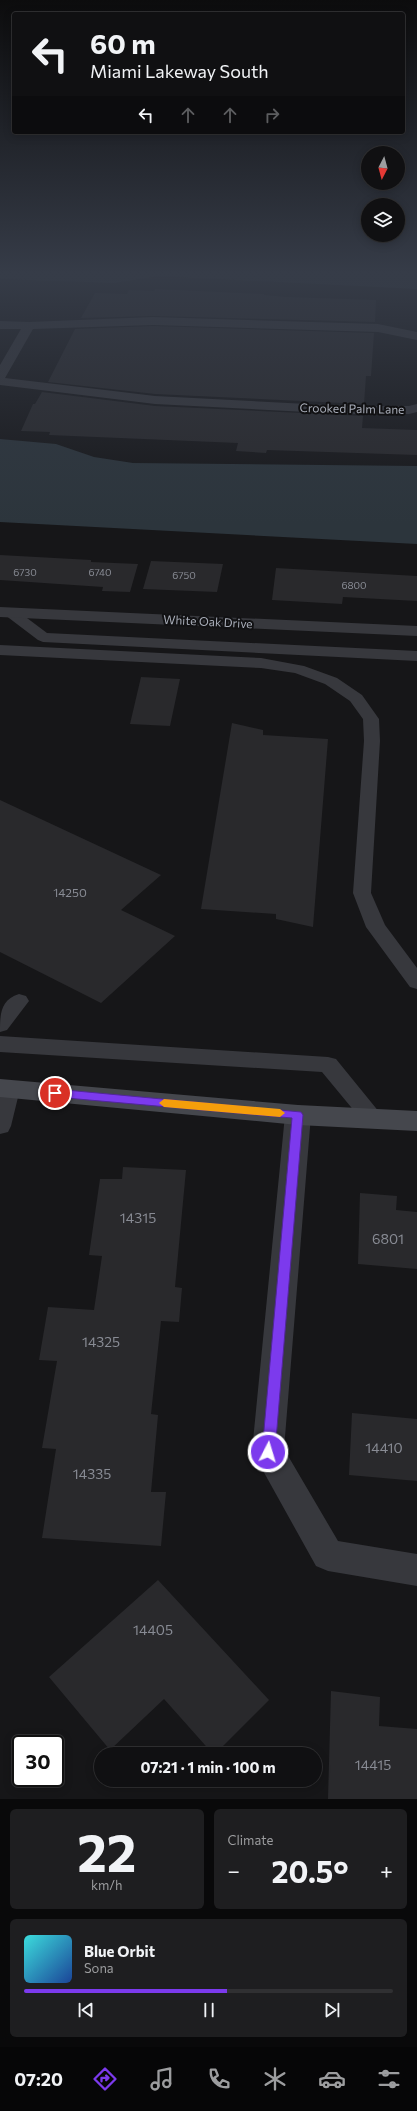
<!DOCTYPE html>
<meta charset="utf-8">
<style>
:root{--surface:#101012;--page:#1e1e20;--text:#f1f3f6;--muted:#9c9d9f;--line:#303032;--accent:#7c3aed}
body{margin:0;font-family:Commissioner,sans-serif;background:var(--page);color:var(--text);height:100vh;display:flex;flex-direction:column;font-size:15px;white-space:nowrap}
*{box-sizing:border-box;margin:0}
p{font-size:13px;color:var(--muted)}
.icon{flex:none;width:22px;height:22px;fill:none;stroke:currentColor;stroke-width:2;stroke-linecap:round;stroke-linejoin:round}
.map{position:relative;height:1799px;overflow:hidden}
.details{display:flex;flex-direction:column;gap:10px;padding:10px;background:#09090a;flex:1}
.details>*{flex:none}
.hud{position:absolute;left:12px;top:12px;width:393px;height:122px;border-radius:4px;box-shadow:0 2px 10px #0003,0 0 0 1px var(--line);background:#101012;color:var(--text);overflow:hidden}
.needle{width:26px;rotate:186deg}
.controls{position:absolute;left:361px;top:146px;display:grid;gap:8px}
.controls a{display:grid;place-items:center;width:44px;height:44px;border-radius:50%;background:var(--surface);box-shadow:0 2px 10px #0003,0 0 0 1px var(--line);font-size:20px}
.speed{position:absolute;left:12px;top:1735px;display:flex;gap:8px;font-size:20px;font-weight:700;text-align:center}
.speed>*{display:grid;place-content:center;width:52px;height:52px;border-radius:50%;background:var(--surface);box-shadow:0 2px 10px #0003,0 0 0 1px var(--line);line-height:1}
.speed .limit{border:2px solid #111;border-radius:6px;background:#fff;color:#111}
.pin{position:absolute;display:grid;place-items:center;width:34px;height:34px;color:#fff;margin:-17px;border:2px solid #fff;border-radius:50%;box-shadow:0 1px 4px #0007}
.me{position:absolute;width:44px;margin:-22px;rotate:5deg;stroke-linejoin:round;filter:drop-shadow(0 0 3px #0008)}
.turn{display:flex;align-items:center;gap:14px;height:84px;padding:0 12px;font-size:18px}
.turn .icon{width:52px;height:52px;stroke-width:2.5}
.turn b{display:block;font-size:28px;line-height:34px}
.lanes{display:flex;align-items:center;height:38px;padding:0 12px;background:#0003;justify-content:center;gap:20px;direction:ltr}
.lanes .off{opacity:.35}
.big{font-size:30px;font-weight:700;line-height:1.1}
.details .tile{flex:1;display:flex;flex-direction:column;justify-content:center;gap:6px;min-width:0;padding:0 14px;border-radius:6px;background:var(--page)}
.details .dial{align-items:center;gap:0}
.dial b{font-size:52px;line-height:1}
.song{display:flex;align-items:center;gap:12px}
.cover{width:48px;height:48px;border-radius:6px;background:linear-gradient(135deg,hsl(180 70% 55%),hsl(220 70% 35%))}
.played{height:4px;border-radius:2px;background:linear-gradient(90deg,var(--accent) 55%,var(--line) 55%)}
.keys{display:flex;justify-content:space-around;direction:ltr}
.heat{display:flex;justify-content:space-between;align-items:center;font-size:22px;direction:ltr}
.details .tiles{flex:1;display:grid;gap:10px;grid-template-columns:1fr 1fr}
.tile:last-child{grid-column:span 2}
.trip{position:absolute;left:94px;top:1747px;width:228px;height:40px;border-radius:20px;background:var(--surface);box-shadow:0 2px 10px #0003,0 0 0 1px var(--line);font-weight:700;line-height:40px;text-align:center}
.menu{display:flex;height:64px;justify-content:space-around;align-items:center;background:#060607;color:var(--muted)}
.menu .icon{width:28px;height:28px}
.menu .current{color:var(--accent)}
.menu b{font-size:18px;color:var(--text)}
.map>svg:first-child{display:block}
.water{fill:#2c353c}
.building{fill:#29292c}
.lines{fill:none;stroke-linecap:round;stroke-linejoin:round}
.lane{fill:#37383d;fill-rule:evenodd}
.street{fill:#37383d;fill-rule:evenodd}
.secondary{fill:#45474d;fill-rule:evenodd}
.route{fill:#7c3aed;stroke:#51269a}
.slow{fill:#f59e0b}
.labels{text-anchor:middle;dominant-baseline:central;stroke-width:4;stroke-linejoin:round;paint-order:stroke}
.far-number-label{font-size:10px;fill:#888b94}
.far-street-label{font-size:12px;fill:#a8adb8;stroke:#111113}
.number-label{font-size:12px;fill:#888b94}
.near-number-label{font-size:14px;fill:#888b94}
</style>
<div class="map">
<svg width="417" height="1799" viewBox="0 0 417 1799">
<rect width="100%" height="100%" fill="#161618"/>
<!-- water -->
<path class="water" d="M0,273h417v16l-258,-13 -45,7 -114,-4z
M0,439l56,5 38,13 39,6 284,3v78l-417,-22z"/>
<!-- building -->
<path class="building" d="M155,289l109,5v1l22,2 90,3 -1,22 -222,-6 -72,2 14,-25 32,1 2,-4 25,1z
M153,326l221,7 -3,43h-5l-2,28 -209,-10 -107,-12 27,-53z
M42,392l113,14 208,10 -1,12 55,2v25l-150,-5 -1,3 -30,-2 2,-8 -189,-8 1,-3 -29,-1 12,-27h2z
M0,555l91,5v2l47,2 -8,28 -28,-1 1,-4 -103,-7z
M151,561l72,3 -6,28 -74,-3z
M276,568l141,8v25l-74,-4 -1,7 -70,-4z
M141,677l39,2 -10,47 -40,-2z
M232,723l31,7v5l65,4 -15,188 -37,-8v-5l-75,-5z
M0,800l161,75 -40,35 54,26 -74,67 -101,-51z
M123,1167l63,3 -11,117 7,1 -3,34 -18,-1 -10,93 7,1 -7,77h15l-5,54 -119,-8 14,-89 -14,-1 15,-87 -18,-1 9,-53 46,3 8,-54 -13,-1 11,-76h22z
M360,1193l37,3 -1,14 21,2v57l-59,-5z
M352,1413l65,6v62l-68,-6z
M158,1580l111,120 -54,54h-2l-49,-55 -54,51 -61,-73z
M331,1691l49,6 -1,29 38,3v70h-89z"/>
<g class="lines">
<!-- lane -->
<path class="lane" d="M10,608l5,1 32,24 370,18v10l-374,-19 -5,-2 -33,-25 -2,-3 2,-3z
M0,645l261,13 43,8 33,12 25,17 17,24 1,22 -9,152 14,32 32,43v21l-7,-2 -44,-60 -13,-34 11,-152 -1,-22 -13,-18 -25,-17 -30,-11 -34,-5 -261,-13z
M19,994l7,2 3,5 -22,29 -7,2c0,-17 0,-32 19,-38z
M0,1036l328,21 8,2 48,59 -3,6 -8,2 -8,-2 -43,-52 -322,-20z
M9,1081l8,2 3,6 -9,37 -3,6 -8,2v-48z"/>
<!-- street -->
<path class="street" d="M153,317l225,7 39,8v8l-39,-8 -225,-7 -120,4 -28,49 150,18 191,10h63l8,-2v8l-8,2h-63l-191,-10 -155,-19v-20l21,-36h-21v-8l29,1z
M0,607l417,19v10l-417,-19z
M298,1105l9,3 4,7 -27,334 54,92 79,13v32l-89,-15 -12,-5 -64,-115 33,-336 4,-7z"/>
<!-- secondary -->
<path class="secondary" d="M0,1079l298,26 119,6v20l-119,-6 -298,-28z"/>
</g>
<!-- sky -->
<linearGradient id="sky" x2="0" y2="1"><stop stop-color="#0c0c0d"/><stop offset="0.52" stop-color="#363c48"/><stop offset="1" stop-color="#363c48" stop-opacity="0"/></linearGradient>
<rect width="417" height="525" fill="url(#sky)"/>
<!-- route -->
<path class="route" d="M55,1089l246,23 2,3 -28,337 -2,4 -5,1 -4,-1 -2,-4 30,-334 -237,-21 -6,-4z"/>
<!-- slow -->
<path class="slow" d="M164,1099l116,10 5,4 -5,4 -116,-10 -5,-4z"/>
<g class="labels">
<!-- far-number labels -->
<g class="far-number-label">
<text x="25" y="572">6730</text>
<text x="100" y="572">6740</text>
<text x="184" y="575">6750</text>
<text x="354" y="585">6800</text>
</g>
<!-- far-street labels -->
<g class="far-street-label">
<text transform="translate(352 408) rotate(1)">Crooked Palm Lane</text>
<text transform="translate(208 621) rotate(3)">White Oak Drive</text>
</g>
<!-- number labels -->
<g class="number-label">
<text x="70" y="892">14250</text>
</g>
<!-- near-number labels -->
<g class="near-number-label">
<text x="138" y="1217">14315</text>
<text x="388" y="1238">6801</text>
<text x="101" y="1341">14325</text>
<text x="384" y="1447">14410</text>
<text x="92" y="1473">14335</text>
<text x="153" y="1629">14405</text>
<text x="373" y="1764">14415</text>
</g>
</g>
</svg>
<div class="controls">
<a><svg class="needle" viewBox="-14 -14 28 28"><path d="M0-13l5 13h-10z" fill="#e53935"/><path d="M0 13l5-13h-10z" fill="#9c9d9f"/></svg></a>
<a><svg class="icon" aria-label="layers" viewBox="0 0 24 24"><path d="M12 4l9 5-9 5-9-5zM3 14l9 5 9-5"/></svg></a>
</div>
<div class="speed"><div class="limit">30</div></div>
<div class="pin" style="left:55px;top:1093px;background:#d93025"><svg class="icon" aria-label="arrive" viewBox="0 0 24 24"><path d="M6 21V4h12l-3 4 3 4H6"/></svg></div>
<svg class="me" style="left:268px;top:1452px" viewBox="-20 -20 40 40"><circle r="17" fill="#7c3aed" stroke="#fff" stroke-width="3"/><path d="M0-11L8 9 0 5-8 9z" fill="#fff"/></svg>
<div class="trip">07:21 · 1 min · 100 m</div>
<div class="hud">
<div class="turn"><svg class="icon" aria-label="left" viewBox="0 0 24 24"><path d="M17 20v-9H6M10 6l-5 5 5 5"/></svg><div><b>60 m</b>Miami Lakeway South</div></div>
<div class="lanes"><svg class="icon" aria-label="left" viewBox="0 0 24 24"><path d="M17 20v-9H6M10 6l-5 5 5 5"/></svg><svg class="icon off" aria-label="ahead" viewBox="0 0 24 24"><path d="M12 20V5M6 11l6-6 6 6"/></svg><svg class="icon off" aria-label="ahead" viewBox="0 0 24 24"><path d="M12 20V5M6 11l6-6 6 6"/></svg><svg class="icon off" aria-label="right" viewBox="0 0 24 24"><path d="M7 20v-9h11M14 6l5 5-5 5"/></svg></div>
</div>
</div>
<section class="details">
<div class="tiles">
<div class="tile dial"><b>22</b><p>km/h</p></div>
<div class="tile"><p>Climate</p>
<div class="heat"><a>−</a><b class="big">20.5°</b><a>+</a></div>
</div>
<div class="tile">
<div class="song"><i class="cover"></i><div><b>Blue Orbit</b><p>Sona</p></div></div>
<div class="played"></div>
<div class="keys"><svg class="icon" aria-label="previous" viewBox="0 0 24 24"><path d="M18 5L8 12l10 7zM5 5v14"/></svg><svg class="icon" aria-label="pause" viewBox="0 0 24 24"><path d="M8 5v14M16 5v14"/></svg><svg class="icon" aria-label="next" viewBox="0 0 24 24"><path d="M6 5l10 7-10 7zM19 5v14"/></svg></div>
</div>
</div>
</section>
<nav class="menu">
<b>07:20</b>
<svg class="icon current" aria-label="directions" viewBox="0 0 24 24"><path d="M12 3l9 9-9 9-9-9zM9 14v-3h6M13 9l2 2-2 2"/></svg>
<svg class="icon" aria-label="music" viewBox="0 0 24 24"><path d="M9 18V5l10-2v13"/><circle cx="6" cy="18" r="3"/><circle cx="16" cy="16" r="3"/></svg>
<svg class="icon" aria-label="phone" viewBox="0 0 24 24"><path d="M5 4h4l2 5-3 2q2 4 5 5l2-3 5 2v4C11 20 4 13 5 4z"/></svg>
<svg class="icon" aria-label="climate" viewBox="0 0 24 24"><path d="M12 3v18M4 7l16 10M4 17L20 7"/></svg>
<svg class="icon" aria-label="car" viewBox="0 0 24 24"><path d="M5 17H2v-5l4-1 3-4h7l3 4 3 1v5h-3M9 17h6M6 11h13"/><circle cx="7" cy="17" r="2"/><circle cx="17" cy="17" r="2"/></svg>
<svg class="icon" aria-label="filters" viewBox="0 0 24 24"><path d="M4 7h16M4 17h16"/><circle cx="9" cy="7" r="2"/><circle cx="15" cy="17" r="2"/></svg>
</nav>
